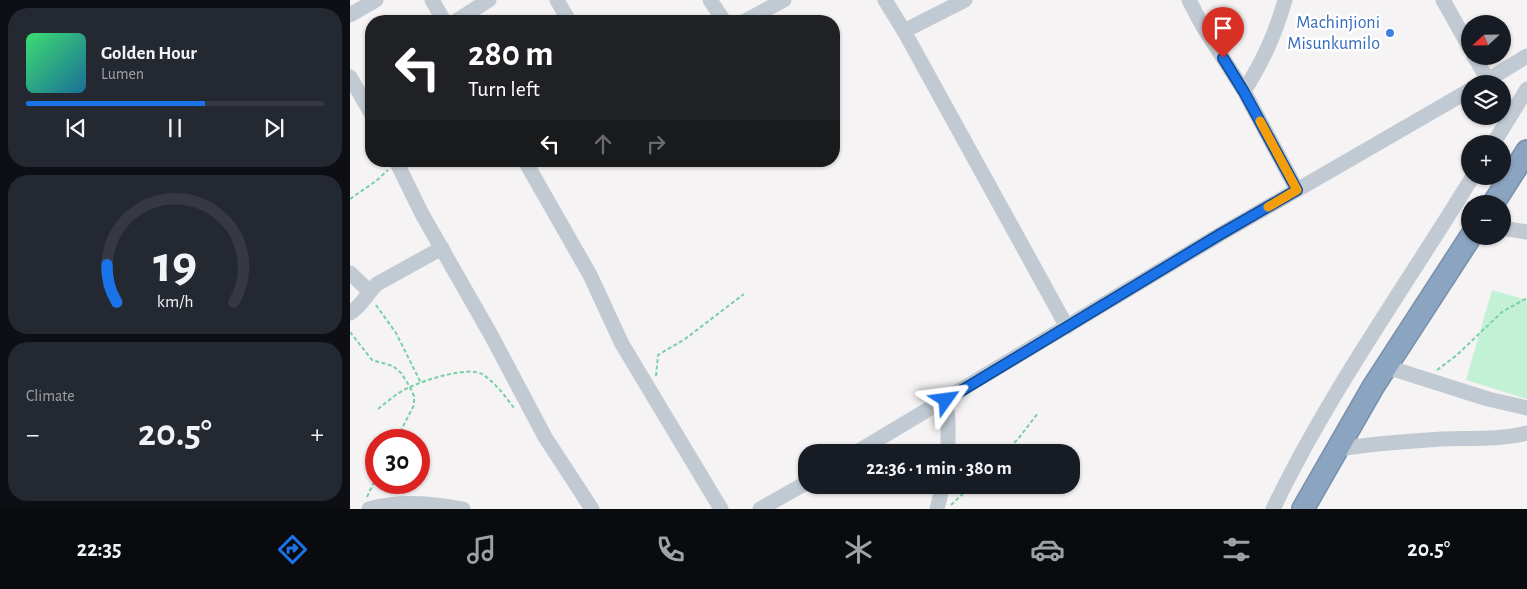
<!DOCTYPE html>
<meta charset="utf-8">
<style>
:root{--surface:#171b24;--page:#242831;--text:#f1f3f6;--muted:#9ea1a6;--line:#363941;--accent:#1a73e8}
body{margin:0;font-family:"Alegreya Sans",sans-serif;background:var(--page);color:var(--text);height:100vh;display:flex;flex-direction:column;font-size:19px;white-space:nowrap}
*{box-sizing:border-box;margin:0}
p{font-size:16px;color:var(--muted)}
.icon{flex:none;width:28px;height:28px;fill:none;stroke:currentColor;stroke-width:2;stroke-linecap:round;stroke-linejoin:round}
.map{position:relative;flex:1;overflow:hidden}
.panel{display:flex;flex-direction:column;gap:8px;padding:8px;background:#0d0f14;width:350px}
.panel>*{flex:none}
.hud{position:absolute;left:15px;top:15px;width:475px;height:152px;border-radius:20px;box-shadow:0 1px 4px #0004;background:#202124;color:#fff;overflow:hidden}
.needle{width:32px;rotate:248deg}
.fabs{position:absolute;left:1111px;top:15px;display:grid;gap:10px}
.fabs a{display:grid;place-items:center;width:50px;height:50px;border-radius:50%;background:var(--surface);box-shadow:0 1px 4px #0004;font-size:25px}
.speed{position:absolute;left:15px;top:429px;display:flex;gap:10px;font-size:25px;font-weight:700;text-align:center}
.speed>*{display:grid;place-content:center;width:65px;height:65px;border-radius:50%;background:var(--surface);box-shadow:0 1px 4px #0004;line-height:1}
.speed .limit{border:8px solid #d22;background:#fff;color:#111}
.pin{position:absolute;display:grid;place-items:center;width:42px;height:42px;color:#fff;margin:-51px -21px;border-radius:50% 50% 50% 0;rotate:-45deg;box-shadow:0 0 5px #0007}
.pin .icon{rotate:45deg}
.me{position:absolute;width:55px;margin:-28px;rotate:59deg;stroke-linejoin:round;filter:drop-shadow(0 0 4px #0008)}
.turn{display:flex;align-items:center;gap:18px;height:105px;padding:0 20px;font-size:22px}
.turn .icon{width:65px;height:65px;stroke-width:2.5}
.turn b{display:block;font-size:35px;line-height:42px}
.lanes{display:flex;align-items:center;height:48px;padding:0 20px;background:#0003;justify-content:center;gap:25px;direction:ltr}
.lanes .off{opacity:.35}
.big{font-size:38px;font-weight:700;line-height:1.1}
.panel .card{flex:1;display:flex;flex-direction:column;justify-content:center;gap:8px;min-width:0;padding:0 18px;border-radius:20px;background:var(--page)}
.panel .dial{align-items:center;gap:0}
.dial svg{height:130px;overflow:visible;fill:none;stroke:var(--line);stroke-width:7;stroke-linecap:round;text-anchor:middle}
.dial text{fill:var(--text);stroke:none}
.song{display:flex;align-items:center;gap:15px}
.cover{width:60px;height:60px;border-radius:8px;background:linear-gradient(135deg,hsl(140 70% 55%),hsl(200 70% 35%))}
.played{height:5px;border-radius:2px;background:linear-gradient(90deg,var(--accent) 60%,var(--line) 60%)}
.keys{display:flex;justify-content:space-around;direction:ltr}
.heat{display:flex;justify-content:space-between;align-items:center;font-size:28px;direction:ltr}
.trip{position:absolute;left:448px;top:444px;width:282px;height:50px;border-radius:20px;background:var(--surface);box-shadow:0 1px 4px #0004;font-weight:700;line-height:50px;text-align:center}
.dock{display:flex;height:80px;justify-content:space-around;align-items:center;background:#090b0e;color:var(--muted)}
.dock .icon{width:35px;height:35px}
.dock .selected{color:var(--accent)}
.dock b{font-size:22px;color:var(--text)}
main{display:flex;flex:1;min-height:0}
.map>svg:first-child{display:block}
.green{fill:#c3f1d5}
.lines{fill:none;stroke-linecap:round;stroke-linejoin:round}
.highway-casing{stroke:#7690ad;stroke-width:24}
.path{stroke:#7ad0a6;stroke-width:2;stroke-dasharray:4 2.5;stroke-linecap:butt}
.minor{stroke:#c1cad2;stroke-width:15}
.highway{stroke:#8ba5c1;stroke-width:21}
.route-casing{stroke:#114b97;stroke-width:12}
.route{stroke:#1a73e8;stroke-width:9}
.slow{stroke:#f59e0b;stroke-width:9}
.shop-dot{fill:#3f7fe0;stroke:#fff;stroke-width:2}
.labels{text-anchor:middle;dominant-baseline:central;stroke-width:5;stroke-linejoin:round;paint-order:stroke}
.shop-label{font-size:18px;fill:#366cbe;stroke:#fff;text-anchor:end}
</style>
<main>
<section class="panel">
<div class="card">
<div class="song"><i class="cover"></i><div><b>Golden Hour</b><p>Lumen</p></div></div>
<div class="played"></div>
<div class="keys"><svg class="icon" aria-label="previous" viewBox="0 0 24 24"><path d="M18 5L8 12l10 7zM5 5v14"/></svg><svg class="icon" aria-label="pause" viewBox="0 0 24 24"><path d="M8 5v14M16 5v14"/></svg><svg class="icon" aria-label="next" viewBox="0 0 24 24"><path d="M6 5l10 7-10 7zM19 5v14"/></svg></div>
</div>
<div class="card dial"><svg viewBox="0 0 100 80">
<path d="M14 69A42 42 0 1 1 86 69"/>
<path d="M14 69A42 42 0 0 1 8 46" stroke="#1a73e8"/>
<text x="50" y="56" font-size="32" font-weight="700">19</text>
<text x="50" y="72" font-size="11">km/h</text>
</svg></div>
<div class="card"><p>Climate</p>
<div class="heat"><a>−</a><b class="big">20.5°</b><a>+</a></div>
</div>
</section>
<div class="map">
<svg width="1177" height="509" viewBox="0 0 1177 509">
<rect width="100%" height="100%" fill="#f5f3f3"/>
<!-- green -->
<path class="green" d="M1142,290l35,10v99l-61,-19z"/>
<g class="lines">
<defs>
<path id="highway" d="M1143,204l34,-53
M953,509l70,-122 98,-151"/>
</defs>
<!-- highway casing -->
<use href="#highway" class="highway-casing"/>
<!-- path -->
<path class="path" d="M0,199l26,-18 12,-11
M26,305l20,28 25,50
M0,332l22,28 21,6 8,7 9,14 4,9v9l-18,35
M1087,370l20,-15 45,-43 25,-14
M306,376l2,-21 27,-16 59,-45
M28,409c10,-8 20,-17 32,-22 15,-7 58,-21 72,-13 13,8 23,22 32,34
M655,452l13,-13 20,-26
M17,497l9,-19
M601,505l21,-20"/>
<!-- minor -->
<path class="minor" d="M82,0l12,21
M207,0l12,21
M360,0l14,21
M535,0l19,31 163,296
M839,0l13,25 42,66 53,99
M1093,0l27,48
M0,15l26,-15
M106,21l33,-21
M395,21l39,-21
M554,31l61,-31
M1124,56l14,24
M0,77l21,36
M1131,84l46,-28
M894,91c19,-30 31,-56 41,-91
M1143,144l34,-55
M46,161l26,53 69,121 54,102 47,72
M175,161l65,114 32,69 99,165
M1152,228l25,4
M0,273l19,18
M0,313c12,-7 17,-20 27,-29l65,-36
M1037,367l101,32 39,9
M596,400l2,20v32
M988,449c34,-5 69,-8 104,-10 28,-1 58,1 85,-6
M507,452l362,-217 251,-145
M19,509c30,-9 63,-6 94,0
M410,509l46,-26
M587,509l6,-24
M923,509c56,-117 133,-223 200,-333"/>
<!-- highway -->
<use href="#highway" class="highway"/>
</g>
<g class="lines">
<defs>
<path id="route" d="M596,400l273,-165 78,-45 -53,-98 -21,-34"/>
</defs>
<!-- route casing -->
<use href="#route" class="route-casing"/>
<!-- route -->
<use href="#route" class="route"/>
<!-- slow -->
<path class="slow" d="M910,121l37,69 -29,17"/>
</g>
<!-- markers -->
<circle class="shop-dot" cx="1040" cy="33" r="5"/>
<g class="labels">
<!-- shop labels -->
<g class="shop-label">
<text x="1030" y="23">Machinjioni<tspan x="1030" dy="21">Misunkumilo</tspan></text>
</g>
</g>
</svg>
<div class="fabs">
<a><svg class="needle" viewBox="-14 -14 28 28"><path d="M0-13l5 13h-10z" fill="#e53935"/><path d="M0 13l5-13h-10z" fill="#9ea1a6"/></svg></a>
<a><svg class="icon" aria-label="layers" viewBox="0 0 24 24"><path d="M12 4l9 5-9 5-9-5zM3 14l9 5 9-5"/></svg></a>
<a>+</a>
<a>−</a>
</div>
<div class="speed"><div class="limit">30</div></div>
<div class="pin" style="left:873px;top:58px;background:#d93025"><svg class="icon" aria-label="arrive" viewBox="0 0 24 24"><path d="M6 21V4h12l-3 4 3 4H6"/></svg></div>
<svg class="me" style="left:596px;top:400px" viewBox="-20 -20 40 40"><path d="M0-17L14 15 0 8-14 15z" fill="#1a73e8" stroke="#fff" stroke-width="4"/></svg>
<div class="trip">22:36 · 1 min · 380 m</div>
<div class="hud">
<div class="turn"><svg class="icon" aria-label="left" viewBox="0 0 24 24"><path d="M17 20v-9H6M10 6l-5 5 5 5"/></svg><div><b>280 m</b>Turn left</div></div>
<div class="lanes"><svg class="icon" aria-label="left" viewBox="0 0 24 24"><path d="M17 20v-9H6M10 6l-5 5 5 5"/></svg><svg class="icon off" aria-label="ahead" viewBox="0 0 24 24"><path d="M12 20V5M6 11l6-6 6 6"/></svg><svg class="icon off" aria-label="right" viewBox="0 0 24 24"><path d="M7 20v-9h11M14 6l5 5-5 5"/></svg></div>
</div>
</div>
</main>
<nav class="dock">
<b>22:35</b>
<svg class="icon selected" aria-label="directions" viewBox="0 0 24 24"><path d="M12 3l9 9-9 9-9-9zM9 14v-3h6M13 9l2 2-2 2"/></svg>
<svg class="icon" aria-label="music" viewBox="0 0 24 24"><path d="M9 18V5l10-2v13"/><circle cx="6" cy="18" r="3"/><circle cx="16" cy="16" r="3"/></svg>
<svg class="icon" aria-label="phone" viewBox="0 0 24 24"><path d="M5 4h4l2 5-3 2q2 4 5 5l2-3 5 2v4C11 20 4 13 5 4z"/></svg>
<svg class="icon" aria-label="climate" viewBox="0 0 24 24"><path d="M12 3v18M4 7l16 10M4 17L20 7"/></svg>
<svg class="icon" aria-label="car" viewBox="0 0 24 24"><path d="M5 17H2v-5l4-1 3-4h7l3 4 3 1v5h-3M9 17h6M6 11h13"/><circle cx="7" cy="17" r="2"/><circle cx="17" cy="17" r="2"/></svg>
<svg class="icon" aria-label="filters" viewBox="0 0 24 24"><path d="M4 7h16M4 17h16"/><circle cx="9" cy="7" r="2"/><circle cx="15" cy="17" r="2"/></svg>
<b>20.5°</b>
</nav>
